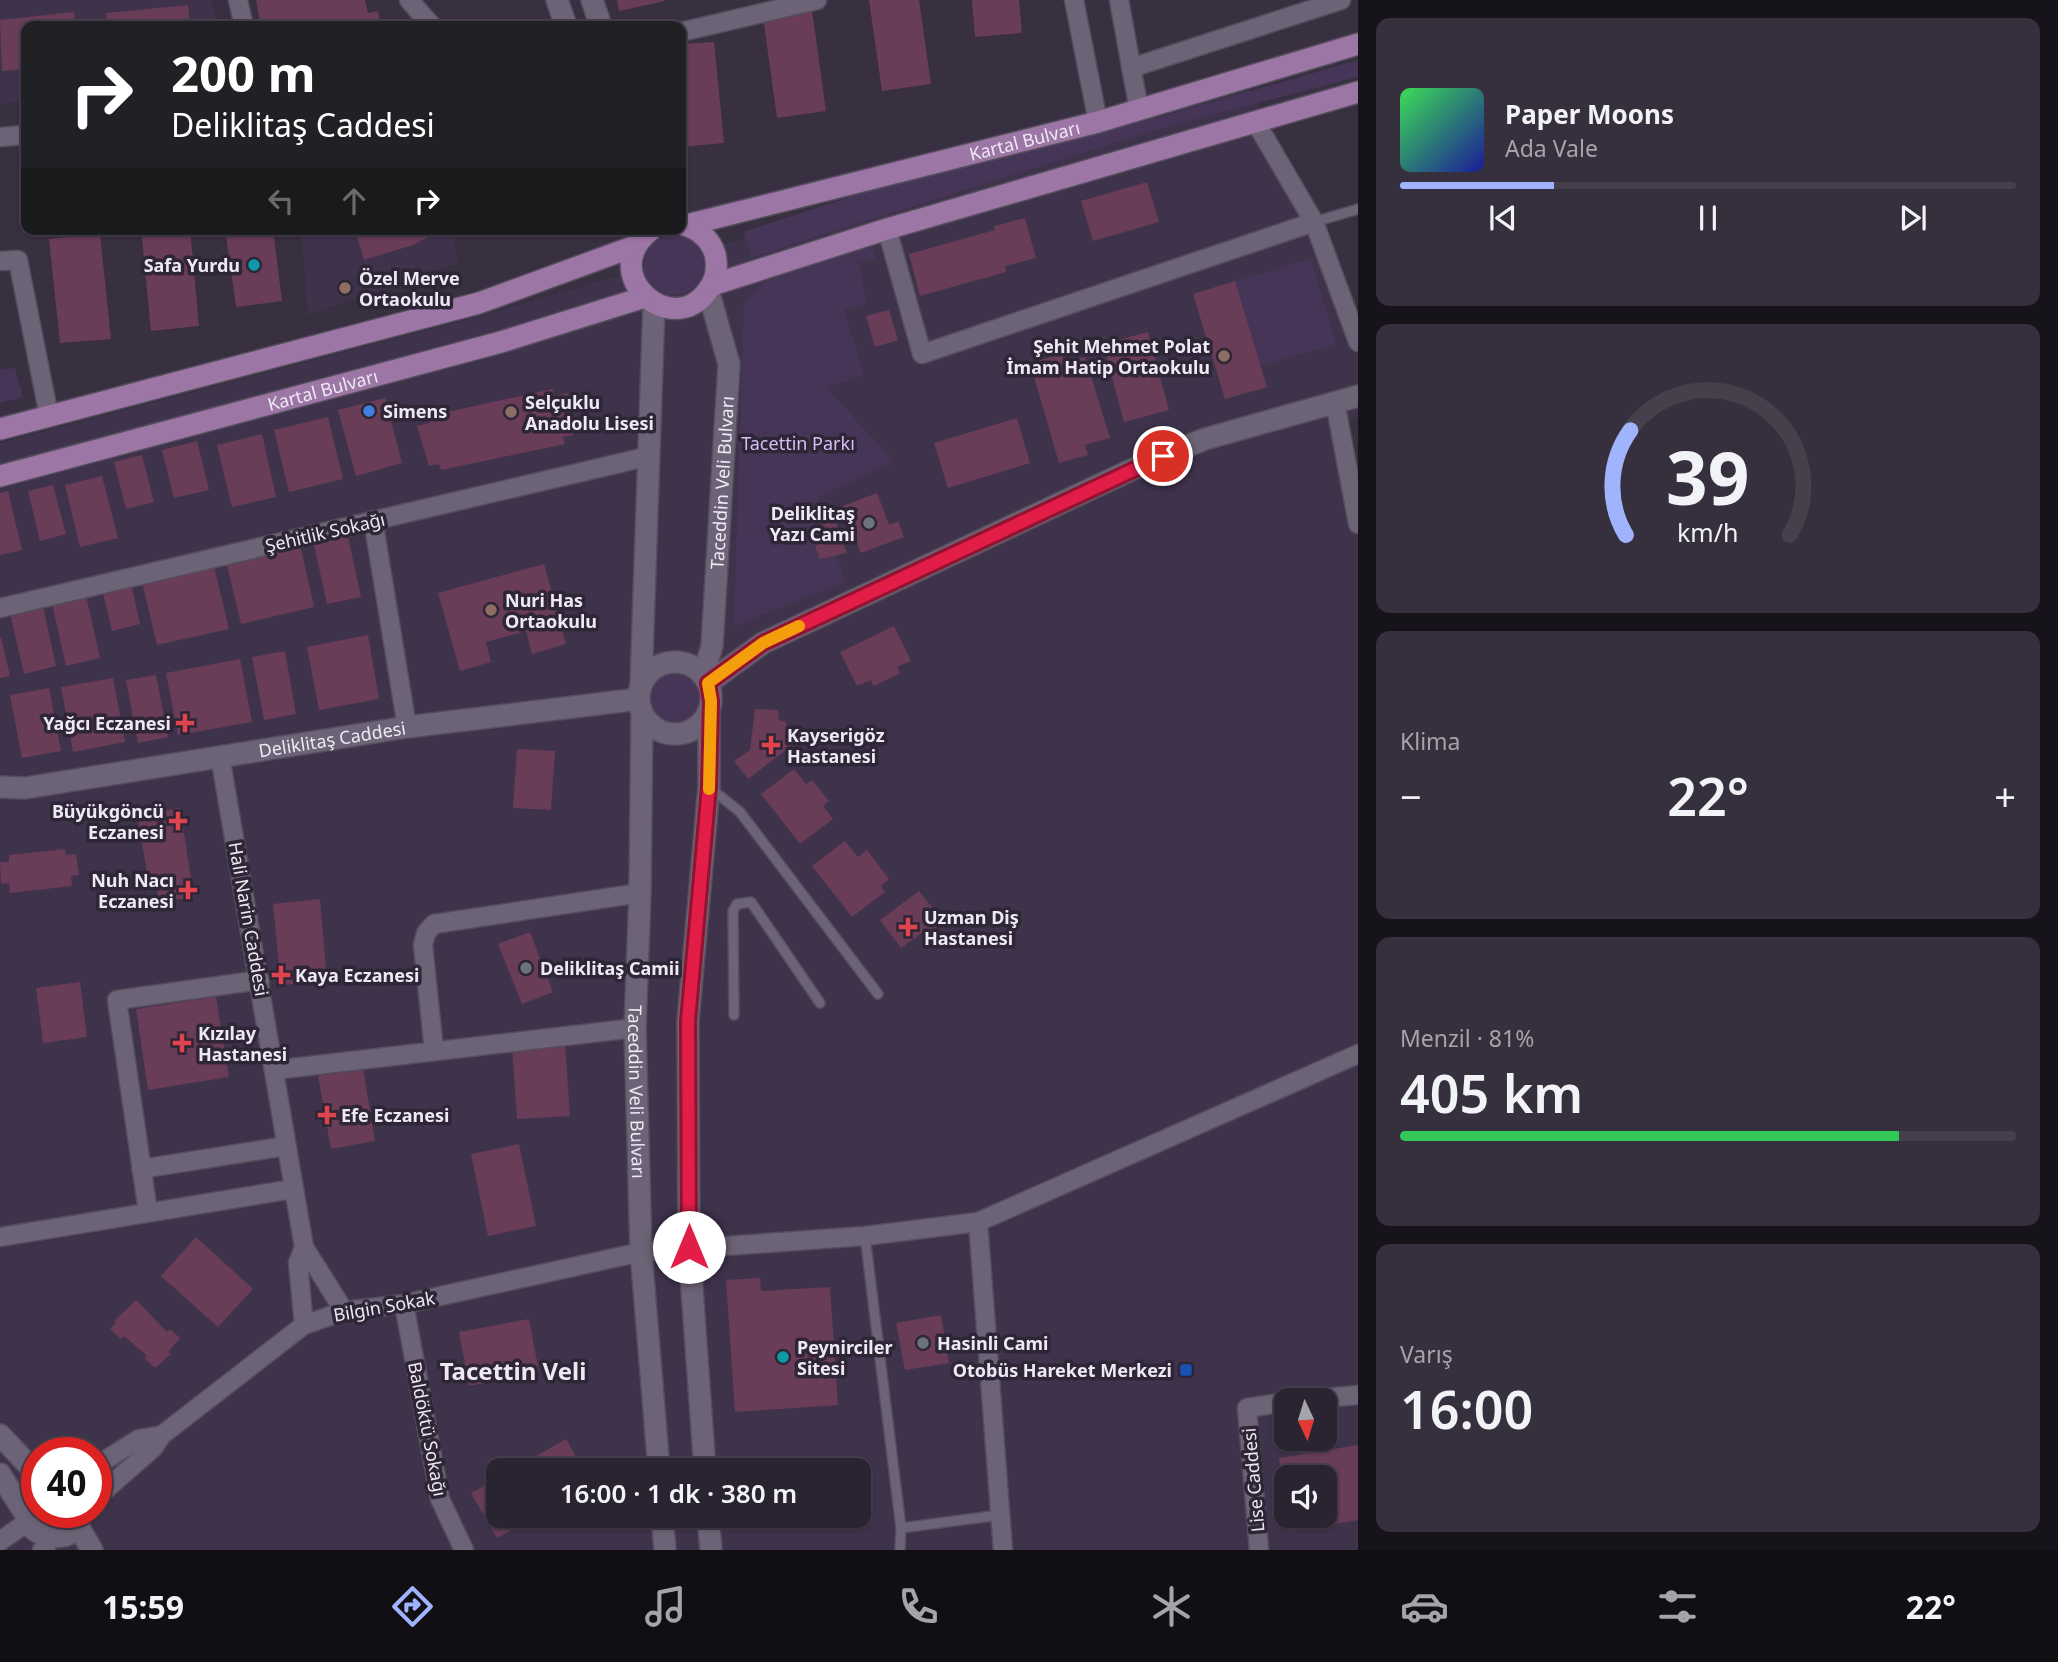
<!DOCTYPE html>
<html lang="tr">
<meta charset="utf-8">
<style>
:root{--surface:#2a2331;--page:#362f3d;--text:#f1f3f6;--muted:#a5a4ab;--line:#46404d;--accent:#a0b3fd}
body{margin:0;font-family:"Noto Sans",sans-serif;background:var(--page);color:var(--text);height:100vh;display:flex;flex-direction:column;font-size:26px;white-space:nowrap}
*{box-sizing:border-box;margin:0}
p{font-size:23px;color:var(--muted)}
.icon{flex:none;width:38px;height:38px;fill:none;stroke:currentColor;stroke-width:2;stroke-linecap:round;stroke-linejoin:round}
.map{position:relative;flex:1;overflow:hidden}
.drawer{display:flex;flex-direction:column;gap:18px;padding:18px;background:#17131b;width:700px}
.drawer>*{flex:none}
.top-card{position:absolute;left:21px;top:21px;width:665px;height:214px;border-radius:14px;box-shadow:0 2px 5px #0004,0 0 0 2px var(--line);background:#202124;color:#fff;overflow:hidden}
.needle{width:46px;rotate:176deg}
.controls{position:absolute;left:1274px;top:1388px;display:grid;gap:14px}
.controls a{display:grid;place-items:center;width:63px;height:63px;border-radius:14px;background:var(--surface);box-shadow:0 2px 5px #0004,0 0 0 2px var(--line);font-size:35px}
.speed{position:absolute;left:21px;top:1437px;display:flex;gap:14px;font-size:35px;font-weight:700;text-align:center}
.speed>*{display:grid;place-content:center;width:91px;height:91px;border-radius:50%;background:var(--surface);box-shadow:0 2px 5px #0004,0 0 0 2px var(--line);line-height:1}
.speed .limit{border:10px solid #d22;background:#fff;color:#111}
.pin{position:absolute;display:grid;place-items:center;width:60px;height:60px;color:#fff;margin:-30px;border:4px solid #fff;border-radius:50%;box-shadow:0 2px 7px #0007}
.me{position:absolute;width:77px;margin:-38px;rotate:0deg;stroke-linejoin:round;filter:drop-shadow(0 0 5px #0008)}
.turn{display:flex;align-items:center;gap:24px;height:147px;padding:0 35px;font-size:32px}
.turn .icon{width:91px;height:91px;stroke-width:2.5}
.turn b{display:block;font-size:49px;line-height:60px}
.lanes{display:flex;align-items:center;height:66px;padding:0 35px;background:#0003;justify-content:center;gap:35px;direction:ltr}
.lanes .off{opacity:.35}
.big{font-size:52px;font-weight:600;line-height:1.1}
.drawer .tile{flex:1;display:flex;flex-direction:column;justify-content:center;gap:10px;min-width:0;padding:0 24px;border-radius:14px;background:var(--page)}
.drawer .dial{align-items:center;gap:0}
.dial svg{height:182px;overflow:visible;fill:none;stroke:var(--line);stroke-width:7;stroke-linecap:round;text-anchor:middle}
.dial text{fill:var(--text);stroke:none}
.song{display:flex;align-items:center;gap:21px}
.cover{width:84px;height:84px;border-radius:10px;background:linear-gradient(135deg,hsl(130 70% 55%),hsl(240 70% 35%))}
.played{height:7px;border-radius:4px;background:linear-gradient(90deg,var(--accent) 25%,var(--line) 25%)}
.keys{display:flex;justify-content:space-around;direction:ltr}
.heat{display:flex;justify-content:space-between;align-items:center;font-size:38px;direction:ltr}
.charge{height:10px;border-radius:5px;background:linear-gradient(90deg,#34c759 81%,var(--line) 0)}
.trip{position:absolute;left:486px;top:1458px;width:385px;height:70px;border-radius:14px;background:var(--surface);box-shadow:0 2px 5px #0004,0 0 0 2px var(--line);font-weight:600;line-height:70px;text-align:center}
.dock{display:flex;height:112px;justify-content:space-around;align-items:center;background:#110e14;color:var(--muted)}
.dock .icon{width:49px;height:49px}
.dock .current{color:var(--accent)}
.dock b{font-size:32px;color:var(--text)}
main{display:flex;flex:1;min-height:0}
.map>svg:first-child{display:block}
.built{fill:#3f334c;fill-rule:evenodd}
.green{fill:#473558}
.building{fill:#693c58}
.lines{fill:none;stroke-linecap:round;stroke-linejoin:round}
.lane-casing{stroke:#554d5c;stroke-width:12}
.street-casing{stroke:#554d5c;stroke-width:21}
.secondary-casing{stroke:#554d5c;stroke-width:24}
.primary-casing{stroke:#554d5c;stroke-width:24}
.lane{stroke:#6d6377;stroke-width:9}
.street{stroke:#6d6377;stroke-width:18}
.secondary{stroke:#6d6377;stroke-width:21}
.primary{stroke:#9c76a5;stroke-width:21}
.route-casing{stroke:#92132f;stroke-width:18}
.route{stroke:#e11d48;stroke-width:12}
.slow{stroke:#f59e0b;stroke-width:12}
.culture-dot{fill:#0f9aa8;stroke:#2e2536;stroke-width:2.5}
.education-dot{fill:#8d6e63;stroke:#2e2536;stroke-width:2.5}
.shop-dot{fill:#3f7fe0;stroke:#2e2536;stroke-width:2.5}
.worship-dot{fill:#6b7280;stroke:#2e2536;stroke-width:2.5}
.health-dot{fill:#e0444e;stroke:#2e2536;stroke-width:2.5}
.transit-dot{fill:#1a4fb4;stroke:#2e2536;stroke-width:2.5}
.labels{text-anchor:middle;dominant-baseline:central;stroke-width:7;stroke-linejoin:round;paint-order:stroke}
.street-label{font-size:18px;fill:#eee8f4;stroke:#2e2536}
.poi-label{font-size:18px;font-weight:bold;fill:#eee8f4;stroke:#2e2536;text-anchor:start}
.park-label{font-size:18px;fill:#d8bcf5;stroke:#2e2536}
.district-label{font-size:24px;font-weight:bold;fill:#eee8f4;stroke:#2e2536}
</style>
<main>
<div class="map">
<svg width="1358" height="1550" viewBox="0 0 1358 1550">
<rect width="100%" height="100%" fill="#382f41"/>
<!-- built -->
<path class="built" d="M0,0h212l5,26h-191v75l-26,3z
M1251,89l78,154 29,104v70l-17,4 17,81v1048h-1358v-1107l485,-128zM1286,1400h39v38h-39zM37,1452h59v60h-59zM499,1470h360v46h-360zM1286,1477h39v39h-39z
M301,229h152l5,33 -150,53z"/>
<!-- green -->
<path class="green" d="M1358,60v17l-193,50 -413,130 -9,-25 186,-61 235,-55z
M644 265a30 30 0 1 1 60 0a30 30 0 1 1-60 0Z
M870,240l5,19 -17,3 9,41 -23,7 20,65 -37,13 67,74 -76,35 27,85 -111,44 10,-324 22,-21z
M1311,259l25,85 -76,22 -25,-85z
M15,368l8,29 -23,6v-34z
M651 698a24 24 0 1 1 48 0a24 24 0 1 1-48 0Z"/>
<!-- building -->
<path class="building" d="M256,0h109l3,13 10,-2 3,15h-120z
M617,0h47l1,1 -46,10z
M869,0h50l12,84 -49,7z
M972,0h47l3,33 -47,4z
M188,5l2,21h-83l-1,-13z
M812,10l14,101 -49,7 -14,-101z
M74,12l1,14h-49v43l-24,2 -2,-51z
M714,42l10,101 -43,4v-103z
M1147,182l12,40 -66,19 -12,-40z
M1025,218l11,40 -31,8 1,6 -86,24 -11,-42 86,-24 -1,-4z
M141,229h49l9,97 -48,5z
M225,229h48l9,72 -46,6z
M355,229h79l-8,9 -13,7 -49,15z
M100,234l11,105 -51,4 -11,-104z
M1235,281l32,106 -42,12 -32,-105z
M889,310l9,30 -23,7 -9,-31z
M1148,332l21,78 -45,12 -21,-78z
M1062,354l3,9 20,-6 25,81 -25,7 3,10 -29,8 -29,-100z
M553,389l1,7 14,-3 5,42 -10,2 2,7 -124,26 -2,-6 -10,2 -12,-40 13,-3 -1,-7z
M385,398l17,65 -46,13 -18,-66z
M328,417l15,62 -54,13 -15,-62z
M1017,418l13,45 -82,25 -14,-45z
M262,434l14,63 -44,10 -15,-62z
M197,441l12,49 -35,8 -12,-48z
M142,455l12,47 -28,7 -12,-47z
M102,476l16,62 -38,9 -15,-62z
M53,485l13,49 -26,7 -12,-50z
M8,491l14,59 -22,5v-62z
M877,493l12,32 9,-4 6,16 -43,16 -18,-47z
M835,520l12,33 -27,6 -11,-29z
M347,532l14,65 -34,7 -14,-64z
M300,544l14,63 -73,17 -15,-63z
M544,564l22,80 -34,10 -6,-23 -40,11 5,20 -31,9 -22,-78z
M214,566l15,63 -72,16 -15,-63z
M130,579l10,45 -28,7 -11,-46z
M85,591l15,67 -34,8 -15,-67z
M42,602l14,64 -32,8 -15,-65z
M894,626l17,35 -14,6 3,6 -26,13 -3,-6 -14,6 -17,-34z
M368,635l11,64 -60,11 -12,-63z
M1,637l9,39 -10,2v-40z
M285,651l11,63 -32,6 -12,-63z
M240,659l12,63 -74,13 -12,-62z
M156,675l12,62 -30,6 -12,-63z
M113,678l12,64 -52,10 -12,-65z
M49,688l12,63 -39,7 -12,-63z
M755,709l23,1 1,10 6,2 14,18 -51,39 -14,-18 16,-11z
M517,749l38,2 -4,59 -38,-2z
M794,769l12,15 6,-4 17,21 -6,5 10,13 -33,25 -39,-50z
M180,808l14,89 -35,5 -2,-13 -7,1 -13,-76z
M845,841l13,16 9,-7 22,29 -8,7 4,6 -33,25 -40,-51z
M65,849l1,6 10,-1 3,21 -8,1 1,10 -62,7 -1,-10 -8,1 -1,-22h9v-7z
M919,891l25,32 -14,10 -3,-4 -26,19 -21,-28z
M320,899l7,82 -46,4 -8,-81z
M530,932l23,60 -31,12 -24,-60z
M80,982l7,55 -44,6 -7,-55z
M216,997l13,80 -81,13 -12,-81z
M565,1043l5,73 -53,3 -5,-72z
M363,1068l12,73 -44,8 -13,-73z
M519,1144l17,82 -48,10 -17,-82z
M196,1237l57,52 -35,38 -57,-51z
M760,1278l1,13 69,-4 8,118 -103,7 -9,-132z
M136,1300l31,32 3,-3 10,9 -12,14 3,2 -16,14 -11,-10 3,-2 -23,-20 -3,3 -11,-10 6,-6 -2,-2z
M941,1315l8,48 -44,7 -9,-47z
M529,1319l10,53 -70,14 -10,-54z
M566,1439l17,31h-71z
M1358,1445v75l-67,11 -3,-15h37v-39h-39l-1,18 -6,-37z
M499,1478v38h37l-39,22 -26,-45z"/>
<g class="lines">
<defs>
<path id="lane" d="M1314,222l44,-13
M710,788l30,24 138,182
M734,1015l-1,-104 4,-7 14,-2 69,101
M865,1236l36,292 -1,22
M901,1528l99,-13"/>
<path id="street" d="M238,0l6,26
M409,0l23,26
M1074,0l24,122
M1119,0l20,110
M681,32l136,-32
M1131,68l210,-68
M1255,121l59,101 44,120
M0,137l26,-2
M887,229l35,125 392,-132
M0,261l18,-1 31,156
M1335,402l23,122
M373,520l34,207
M0,608l650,-152
M220,756l84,491 40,64
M434,1051l-11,-106 3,-12 8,-9 206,-31
M274,1070l361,-42
M141,1169l145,-23
M148,1212l-31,-212 143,-20
M978,1222l25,328
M0,1237l293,-48
M304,1247l-6,16 6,62
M404,1304l36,195 24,51
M1302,1400l56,-5
M96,1466l43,-27 23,-4
M96,1498l57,-50 9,-13 142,-110 40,-14 60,-7 237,-52 224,-16 113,-14 380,-168
M0,1541l26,-18
M42,1550l4,-3
M1259,1550l-12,-142 39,-6"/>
<g id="secondary">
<path d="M557,0l9,26"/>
<path d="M592,0l9,26"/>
<circle cx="675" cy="698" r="36"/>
<path id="s1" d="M703,675l9,-29 17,-282 -21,-74"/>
<path d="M708,683l55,-40 385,-181 57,-23 153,-43"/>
<path d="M641,685l13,-381"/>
<path id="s2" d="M642,712l-2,181 -5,135 6,224 18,218"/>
<path id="s3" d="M0,787l25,1 382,-61 232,-28"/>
<path d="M0,1435l37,39"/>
<path d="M705,1470l-16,-223 -1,-226 21,-234v-76"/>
<path d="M0,1474l26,41"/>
<path d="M37,1499c-37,43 57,51 40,13"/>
<path d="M662,1516l3,34"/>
<path d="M708,1516l3,34"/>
<path d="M78,1526l14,24"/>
</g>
<g id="primary">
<path id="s4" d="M687,225l411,-103 260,-78"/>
<path d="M652,229c-58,43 20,113 56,61 8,-10 10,-23 7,-36 -5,-16 -18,-26 -34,-30"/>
<path d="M712,285l175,-56 471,-137"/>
<path d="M0,429l479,-126 156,-57"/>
<path id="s5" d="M0,476l501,-134 144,-45"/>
</g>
</defs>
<!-- lane casing -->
<use href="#lane" class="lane-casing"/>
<!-- street casing -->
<use href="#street" class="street-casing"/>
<!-- secondary casing -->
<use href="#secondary" class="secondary-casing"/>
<!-- primary casing -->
<use href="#primary" class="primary-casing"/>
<!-- lane -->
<use href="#lane" class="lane"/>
<!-- street -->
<use href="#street" class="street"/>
<!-- secondary -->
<use href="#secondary" class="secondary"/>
<!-- primary -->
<use href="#primary" class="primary"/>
</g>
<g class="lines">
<defs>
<path id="route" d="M689,1247l-1,-226 21,-234 2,-86 -3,-18 55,-40 400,-187"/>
</defs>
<!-- route casing -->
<use href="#route" class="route-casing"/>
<!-- route -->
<use href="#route" class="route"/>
<!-- slow -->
<path class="slow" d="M709,789l2,-88 -3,-18 55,-40 36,-17"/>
</g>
<!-- markers -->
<g class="culture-dot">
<circle cx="254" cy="265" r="7"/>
<circle cx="783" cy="1357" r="7"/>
</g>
<g class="education-dot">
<circle cx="345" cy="288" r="7"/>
<circle cx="1224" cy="356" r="7"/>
<circle cx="511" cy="412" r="7"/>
<circle cx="491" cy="610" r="7"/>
</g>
<circle class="shop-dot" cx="369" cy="411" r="7"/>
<g class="worship-dot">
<circle cx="869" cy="523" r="7"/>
<circle cx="526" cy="968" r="7"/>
<circle cx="923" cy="1343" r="7"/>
</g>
<g class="health-dot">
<path d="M181.5 712.5h7v7h7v7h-7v7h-7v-7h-7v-7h7z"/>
<path d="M767.5 734.5h7v7h7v7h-7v7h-7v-7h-7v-7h7z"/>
<path d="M174.5 810.5h7v7h7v7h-7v7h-7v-7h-7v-7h7z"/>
<path d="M184.5 879.5h7v7h7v7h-7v7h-7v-7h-7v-7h7z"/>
<path d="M904.5 916.5h7v7h7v7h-7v7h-7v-7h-7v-7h7z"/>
<path d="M277.5 964.5h7v7h7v7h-7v7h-7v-7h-7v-7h7z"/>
<path d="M178.5 1032.5h7v7h7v7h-7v7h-7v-7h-7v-7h7z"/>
<path d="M323.5 1104.5h7v7h7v7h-7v7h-7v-7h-7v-7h7z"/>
</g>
<rect class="transit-dot" x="1179" y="1363" width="14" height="14" rx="3.5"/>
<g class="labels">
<!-- street labels -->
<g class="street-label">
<text stroke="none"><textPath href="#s4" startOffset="348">Kartal Bulvarı</textPath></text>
<text stroke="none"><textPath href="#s5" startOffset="334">Kartal Bulvarı</textPath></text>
<text stroke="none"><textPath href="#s1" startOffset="194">Taceddin Veli Bulvarı</textPath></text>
<text transform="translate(325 532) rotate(-13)">Şehitlik Sokağı</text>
<text stroke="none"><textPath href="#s3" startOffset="336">Deliklitaş Caddesi</textPath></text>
<text transform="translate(249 919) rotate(80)">Hali Narin Caddesi</text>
<text stroke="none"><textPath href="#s2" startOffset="380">Taceddin Veli Bulvarı</textPath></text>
<text transform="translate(384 1306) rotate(-10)">Bilgin Sokak</text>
<text transform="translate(428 1429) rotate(79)">Baldöktü Sokağı</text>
<text transform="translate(1253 1480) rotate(-95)">Lise Caddesi</text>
</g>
<!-- poi labels -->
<g class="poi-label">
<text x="240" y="265" text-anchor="end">Safa Yurdu</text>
<text x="359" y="278">Özel Merve<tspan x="359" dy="21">Ortaokulu</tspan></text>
<text x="1210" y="346" text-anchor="end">Şehit Mehmet Polat<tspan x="1210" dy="21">İmam Hatip Ortaokulu</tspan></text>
<text x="525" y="402">Selçuklu<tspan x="525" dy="21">Anadolu Lisesi</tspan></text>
<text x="383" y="411">Simens</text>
<text x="855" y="513" text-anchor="end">Deliklitaş<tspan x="855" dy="21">Yazı Cami</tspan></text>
<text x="505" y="600">Nuri Has<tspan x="505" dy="21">Ortaokulu</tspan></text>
<text x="171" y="723" text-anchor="end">Yağcı Eczanesi</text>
<text x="787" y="735">Kayserigöz<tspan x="787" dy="21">Hastanesi</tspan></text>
<text x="164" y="811" text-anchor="end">Büyükgöncü<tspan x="164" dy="21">Eczanesi</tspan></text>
<text x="174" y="880" text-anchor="end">Nuh Nacı<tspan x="174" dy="21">Eczanesi</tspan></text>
<text x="924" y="917">Uzman Diş<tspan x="924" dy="21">Hastanesi</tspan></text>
<text x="540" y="968">Deliklitaş Camii</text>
<text x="295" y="975">Kaya Eczanesi</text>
<text x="198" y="1033">Kızılay<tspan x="198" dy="21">Hastanesi</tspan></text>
<text x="341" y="1115">Efe Eczanesi</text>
<text x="937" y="1343">Hasinli Cami</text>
<text x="797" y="1347">Peynirciler<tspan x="797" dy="21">Sitesi</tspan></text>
<text x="1172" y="1370" text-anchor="end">Otobüs Hareket Merkezi</text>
</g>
<!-- park labels -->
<g class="park-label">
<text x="798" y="443">Tacettin Parkı</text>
</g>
<!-- district labels -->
<g class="district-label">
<text x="513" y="1370">Tacettin Veli</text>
</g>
</g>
</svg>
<div class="controls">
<a><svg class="needle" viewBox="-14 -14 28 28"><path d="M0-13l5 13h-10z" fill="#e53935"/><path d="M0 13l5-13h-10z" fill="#a5a4ab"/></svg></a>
<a><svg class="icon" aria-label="sound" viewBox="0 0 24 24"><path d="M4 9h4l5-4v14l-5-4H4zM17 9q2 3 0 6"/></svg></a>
</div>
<div class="speed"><div class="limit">40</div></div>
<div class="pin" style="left:1163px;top:456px;background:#d93025"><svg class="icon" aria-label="arrive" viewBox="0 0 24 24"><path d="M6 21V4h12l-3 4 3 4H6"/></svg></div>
<svg class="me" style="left:689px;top:1247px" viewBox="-20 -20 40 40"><circle r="19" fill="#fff"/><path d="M0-13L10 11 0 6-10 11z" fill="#e11d48"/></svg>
<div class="trip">16:00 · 1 dk · 380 m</div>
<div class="top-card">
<div class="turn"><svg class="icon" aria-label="right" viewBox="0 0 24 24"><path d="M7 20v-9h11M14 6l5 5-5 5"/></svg><div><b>200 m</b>Deliklitaş Caddesi</div></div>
<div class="lanes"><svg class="icon off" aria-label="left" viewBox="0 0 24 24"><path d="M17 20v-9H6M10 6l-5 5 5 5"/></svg><svg class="icon off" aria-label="ahead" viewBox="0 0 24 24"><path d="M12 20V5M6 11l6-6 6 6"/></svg><svg class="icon" aria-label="right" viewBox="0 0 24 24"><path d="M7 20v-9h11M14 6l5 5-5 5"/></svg></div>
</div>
</div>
<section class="drawer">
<div class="tile">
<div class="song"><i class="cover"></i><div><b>Paper Moons</b><p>Ada Vale</p></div></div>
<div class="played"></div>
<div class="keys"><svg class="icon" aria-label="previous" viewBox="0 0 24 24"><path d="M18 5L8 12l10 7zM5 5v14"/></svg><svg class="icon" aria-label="pause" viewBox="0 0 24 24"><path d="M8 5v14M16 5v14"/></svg><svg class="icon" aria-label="next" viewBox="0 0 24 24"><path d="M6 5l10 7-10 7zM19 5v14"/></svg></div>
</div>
<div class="tile dial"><svg viewBox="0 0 100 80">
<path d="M14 69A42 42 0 1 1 86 69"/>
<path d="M14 69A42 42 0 0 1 16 23" stroke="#a0b3fd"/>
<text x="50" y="56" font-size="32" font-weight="700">39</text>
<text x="50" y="72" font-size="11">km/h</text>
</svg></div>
<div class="tile"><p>Klima</p>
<div class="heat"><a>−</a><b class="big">22°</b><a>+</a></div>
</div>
<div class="tile"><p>Menzil · 81%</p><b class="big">405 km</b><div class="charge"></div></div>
<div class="tile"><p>Varış</p><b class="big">16:00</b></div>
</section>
</main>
<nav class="dock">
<b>15:59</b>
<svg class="icon current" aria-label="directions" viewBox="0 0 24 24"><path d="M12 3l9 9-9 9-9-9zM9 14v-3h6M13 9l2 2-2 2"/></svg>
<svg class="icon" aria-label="music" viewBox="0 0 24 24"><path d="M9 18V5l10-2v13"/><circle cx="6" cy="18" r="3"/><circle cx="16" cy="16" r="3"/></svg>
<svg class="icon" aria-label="phone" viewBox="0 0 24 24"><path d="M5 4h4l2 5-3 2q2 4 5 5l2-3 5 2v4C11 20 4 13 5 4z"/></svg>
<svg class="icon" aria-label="climate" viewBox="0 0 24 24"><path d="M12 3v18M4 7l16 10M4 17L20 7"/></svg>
<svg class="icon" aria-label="car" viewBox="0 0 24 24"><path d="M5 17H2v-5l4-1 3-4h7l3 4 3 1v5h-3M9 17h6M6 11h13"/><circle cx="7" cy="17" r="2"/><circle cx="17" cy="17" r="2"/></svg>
<svg class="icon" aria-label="filters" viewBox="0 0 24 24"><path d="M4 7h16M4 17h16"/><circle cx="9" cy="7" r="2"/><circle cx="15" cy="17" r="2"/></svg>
<b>22°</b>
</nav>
